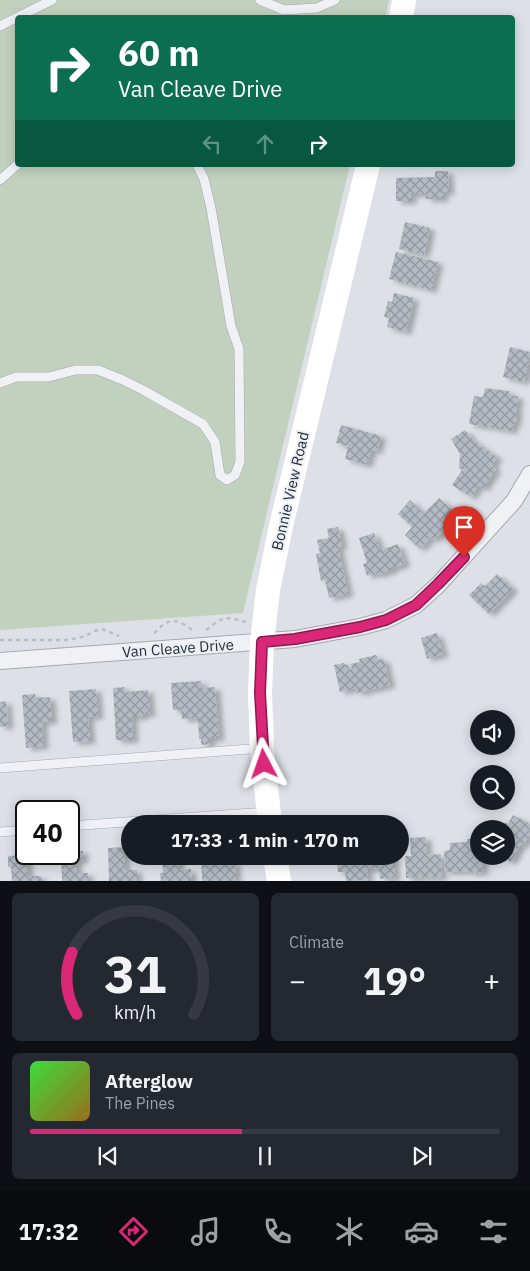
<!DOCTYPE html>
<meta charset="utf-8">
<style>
:root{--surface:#171b24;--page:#242831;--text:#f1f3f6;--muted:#9ea1a6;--line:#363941;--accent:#db2777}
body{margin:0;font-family:"IBM Plex Sans",sans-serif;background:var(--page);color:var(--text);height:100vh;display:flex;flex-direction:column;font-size:19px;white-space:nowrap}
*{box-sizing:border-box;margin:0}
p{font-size:16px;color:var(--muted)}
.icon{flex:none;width:28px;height:28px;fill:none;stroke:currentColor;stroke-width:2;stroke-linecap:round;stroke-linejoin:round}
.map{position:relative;height:881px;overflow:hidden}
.sheet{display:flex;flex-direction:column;gap:12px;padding:12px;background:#0d0f14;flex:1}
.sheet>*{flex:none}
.hud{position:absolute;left:15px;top:15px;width:500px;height:152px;border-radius:5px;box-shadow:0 2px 12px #0003;background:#0b6e4f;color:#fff;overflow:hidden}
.buttons{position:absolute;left:470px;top:710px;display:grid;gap:10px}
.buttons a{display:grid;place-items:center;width:45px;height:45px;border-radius:50%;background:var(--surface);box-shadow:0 2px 12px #0003;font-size:25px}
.speed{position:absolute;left:15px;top:800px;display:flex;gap:10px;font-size:25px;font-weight:700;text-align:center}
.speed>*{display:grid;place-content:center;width:65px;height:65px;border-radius:50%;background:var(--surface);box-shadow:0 2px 12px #0003;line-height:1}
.speed .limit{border:2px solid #111;border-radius:8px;background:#fff;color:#111}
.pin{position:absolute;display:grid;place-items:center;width:42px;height:42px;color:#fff;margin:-51px -21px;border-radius:50% 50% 50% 0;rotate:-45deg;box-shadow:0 0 5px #0007}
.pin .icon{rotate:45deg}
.me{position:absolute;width:55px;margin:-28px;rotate:356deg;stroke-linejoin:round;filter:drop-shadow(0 0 4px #0008)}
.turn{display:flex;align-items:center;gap:18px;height:105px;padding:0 20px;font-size:22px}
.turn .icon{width:65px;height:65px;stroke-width:2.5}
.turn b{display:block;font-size:35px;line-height:42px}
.lanes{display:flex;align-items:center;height:48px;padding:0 20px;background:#0003;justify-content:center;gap:25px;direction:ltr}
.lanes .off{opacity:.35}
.big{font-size:38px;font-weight:800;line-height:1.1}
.sheet .card{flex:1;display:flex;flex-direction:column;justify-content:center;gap:8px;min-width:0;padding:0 18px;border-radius:8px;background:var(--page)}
.sheet .dial{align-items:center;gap:0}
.dial svg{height:130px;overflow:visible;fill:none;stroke:var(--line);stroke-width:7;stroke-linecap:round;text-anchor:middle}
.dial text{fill:var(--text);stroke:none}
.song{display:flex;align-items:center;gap:15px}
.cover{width:60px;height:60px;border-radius:8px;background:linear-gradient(135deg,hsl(120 70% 55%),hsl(40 70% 35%))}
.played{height:5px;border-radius:2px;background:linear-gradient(90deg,var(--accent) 45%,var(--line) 45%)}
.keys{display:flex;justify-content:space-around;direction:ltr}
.heat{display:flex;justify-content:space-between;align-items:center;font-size:28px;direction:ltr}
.sheet .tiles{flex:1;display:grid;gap:12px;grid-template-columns:1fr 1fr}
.card:last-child{grid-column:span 2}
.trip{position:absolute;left:121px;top:815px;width:288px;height:50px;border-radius:25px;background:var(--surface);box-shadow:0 2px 12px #0003;font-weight:800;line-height:50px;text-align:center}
.menu{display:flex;height:80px;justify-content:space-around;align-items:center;background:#090b0e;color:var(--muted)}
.menu .icon{width:35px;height:35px}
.menu .on{color:var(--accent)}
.menu b{font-size:22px;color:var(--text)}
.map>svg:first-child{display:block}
.grass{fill:#c2d1be}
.building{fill:url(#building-cross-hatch);filter:url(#shadow)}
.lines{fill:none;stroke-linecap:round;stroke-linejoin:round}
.lane-casing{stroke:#a3a8b1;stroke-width:10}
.street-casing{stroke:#a3a8b1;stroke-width:18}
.path{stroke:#bcbec5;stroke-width:2.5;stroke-dasharray:4 4;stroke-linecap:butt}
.lane{stroke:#f0f1f5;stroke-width:9}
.street{stroke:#f0f1f5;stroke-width:16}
.secondary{stroke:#fff;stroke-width:24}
.route-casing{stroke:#8e194d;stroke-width:12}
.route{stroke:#db2777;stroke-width:9}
.labels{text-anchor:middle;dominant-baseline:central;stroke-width:4;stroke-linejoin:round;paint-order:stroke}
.street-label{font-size:15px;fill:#272e3d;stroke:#eceff4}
</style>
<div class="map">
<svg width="530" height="881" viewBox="0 0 530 881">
<defs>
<pattern id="building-cross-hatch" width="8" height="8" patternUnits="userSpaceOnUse" patternTransform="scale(1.25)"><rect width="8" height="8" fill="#b4bac3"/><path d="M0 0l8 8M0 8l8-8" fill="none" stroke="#9298a0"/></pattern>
<filter id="shadow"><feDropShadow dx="5.5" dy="3" stdDeviation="2.5" flood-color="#0004"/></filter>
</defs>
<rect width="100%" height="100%" fill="#dde1e7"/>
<!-- grass -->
<path class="grass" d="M0,0h389l-4,18h-367v147h332l-107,448 -243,17z"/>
<!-- building -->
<path class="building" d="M435,171h13l1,21h-6v7h-17v-5h-15v7h-15v-23l39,-1z
M405,222l25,6 -6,27 -25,-6z
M396,252l42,10 -7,28 -42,-11z
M394,293l20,5 -8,34 -19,-5 2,-9 -5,-1 4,-16 4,1z
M510,347l20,5v5l-6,25 -21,-5z
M485,388l24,3v4l9,1 -2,17h1l-1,9h-2l-2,9 -43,-7 5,-28 9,1z
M341,425l40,11 -4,15 -6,-1 -4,15 -22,-6 3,-13 -12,-3z
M465,430l9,11 23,16 -5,9 4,3 -13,20 -4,-4 -8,12 -19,-12 10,-15 -3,-2 1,-14 -9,-15z
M439,498l16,15 -7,7 2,2 -4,4 1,1 -13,13 -3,-3 -11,12 -15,-14 7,-8 -14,-13 12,-14 12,12 -2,3 1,1z
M338,527l4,19 -4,1 10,47 -19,4 -4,-18 -4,1 -5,-27 4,-1 -3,-13 12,-2 -2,-9z
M374,533l6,17 18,-6 7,20 -13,4v2l-15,5 -1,-2 -9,3 -4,-12 4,-1 -8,-25z
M497,574l16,15 -24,25 -20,-19 12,-12 4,3z
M437,633l6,21 -16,5 -6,-21z
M376,655l2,5 6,-1 6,26 -33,8 -1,-5 -16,4 -6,-27 10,-2 1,2 3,-1 1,6 3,-1 -1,-5 9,-2 -1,-3z
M201,681l1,7 13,-1 4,51h-9v6l-9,1v-6h-2l-1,-21 -16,1 -1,-9h-8l-2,-27z
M125,687v5l23,-2 2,24h-8l1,3h-11l1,23h-17l-3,-52z
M96,689l2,27 -10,1 2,24 -17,1 -4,-51z
M35,694v4l15,-1 2,24 -10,1 1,24 -17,2 -4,-53z
M6,701l2,25 -8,1v-25z
M513,815l17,9v4l-2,5 2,1 -7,11 -2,-1 -10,18 -11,-6h6v-27h-4l3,-7 3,2z
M426,837l1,18 14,-1 1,23 -36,1 -1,-22h6l-1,-18z
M467,839h12v17h3l1,16 -13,1v-2l-25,1 -1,-21 6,-1v-7l17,-1z
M124,847l1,23h12v11h-28l-1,-33z
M69,851h14v9l-7,1 1,12h11v8h-26l-1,-27h8z
M27,855l1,21h13l1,5h-30l-1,-14h-3v-11z
M162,856h16l1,14 12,-1 1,12h-31l-1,-8h3z
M203,856h17l1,7 14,-1 1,19h-34l-1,-21 2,-1z
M337,856h56l2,22 -15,1 -1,-11 -12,1 1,11 -22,1 -1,-9h-7z"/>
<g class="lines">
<defs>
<path id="lane" d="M260,0l24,10 33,-2 18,-8
M0,26l52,-26
M0,180l18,-16
M0,383l16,-6h33l26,-7h23l25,10 20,10 60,34 12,18 5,33 7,5 8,-5 5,-13 -1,-113 -8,-23 -20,-118 -7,-29 -7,-14
M0,768l262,-20
M69,826l199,-14
M0,832l26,-2"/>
<path id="street" d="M0,661l295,-22 65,-12 26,-7 30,-15 22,-20 76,-84 16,-27"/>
</defs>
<!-- lane casing -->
<use href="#lane" class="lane-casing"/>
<!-- street casing -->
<use href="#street" class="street-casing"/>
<!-- path -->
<path class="path" d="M206,630c19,-14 17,-14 40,-8
M154,633c3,-2 6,-6 9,-8 12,-9 20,-1 31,6
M0,640h68l18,-4 8,-5 8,-2 17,7"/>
<!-- lane -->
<use href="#lane" class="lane"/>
<!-- street -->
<use href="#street" class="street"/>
<!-- secondary -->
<path class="secondary" d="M401,18l3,-18
M270,824l-8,-76 -2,-55 2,-51 6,-52 13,-64 87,-361
M275,856l4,25"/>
</g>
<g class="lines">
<defs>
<path id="route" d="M264,764l-4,-71 2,-51 33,-3 65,-12 26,-7 30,-15 22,-21 26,-27"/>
</defs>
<!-- route casing -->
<use href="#route" class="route-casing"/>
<!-- route -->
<use href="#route" class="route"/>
</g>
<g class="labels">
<!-- street labels -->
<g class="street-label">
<text transform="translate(290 491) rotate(-77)">Bonnie View Road</text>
<text transform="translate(178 648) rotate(-4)">Van Cleave Drive</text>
</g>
</g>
</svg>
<div class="buttons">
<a><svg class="icon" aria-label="sound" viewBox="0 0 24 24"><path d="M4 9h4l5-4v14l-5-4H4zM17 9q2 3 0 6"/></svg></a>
<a><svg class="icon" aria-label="search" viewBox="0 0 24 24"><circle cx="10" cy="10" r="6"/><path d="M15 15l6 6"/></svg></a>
<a><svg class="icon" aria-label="layers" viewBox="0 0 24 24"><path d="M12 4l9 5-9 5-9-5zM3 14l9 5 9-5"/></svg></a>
</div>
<div class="speed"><div class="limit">40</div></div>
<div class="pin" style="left:464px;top:557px;background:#d93025"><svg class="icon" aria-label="arrive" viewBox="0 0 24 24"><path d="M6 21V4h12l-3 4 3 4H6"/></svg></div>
<svg class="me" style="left:264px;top:764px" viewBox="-20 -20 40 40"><path d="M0-17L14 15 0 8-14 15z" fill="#db2777" stroke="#fff" stroke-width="4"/></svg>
<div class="trip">17:33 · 1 min · 170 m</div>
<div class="hud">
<div class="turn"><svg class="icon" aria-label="right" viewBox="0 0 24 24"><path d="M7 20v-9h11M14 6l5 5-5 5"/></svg><div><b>60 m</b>Van Cleave Drive</div></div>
<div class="lanes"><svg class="icon off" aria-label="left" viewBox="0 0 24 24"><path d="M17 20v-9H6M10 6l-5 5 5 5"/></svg><svg class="icon off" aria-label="ahead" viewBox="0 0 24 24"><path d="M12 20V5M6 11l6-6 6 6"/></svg><svg class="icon" aria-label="right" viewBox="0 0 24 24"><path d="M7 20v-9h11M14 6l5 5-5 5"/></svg></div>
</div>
</div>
<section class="sheet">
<div class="tiles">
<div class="card dial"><svg viewBox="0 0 100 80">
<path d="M14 69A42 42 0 1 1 86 69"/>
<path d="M14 69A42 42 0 0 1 11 31" stroke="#db2777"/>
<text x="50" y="56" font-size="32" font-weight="700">31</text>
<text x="50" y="72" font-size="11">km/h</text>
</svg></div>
<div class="card"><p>Climate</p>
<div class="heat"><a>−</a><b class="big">19°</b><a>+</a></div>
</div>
<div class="card">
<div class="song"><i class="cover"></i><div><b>Afterglow</b><p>The Pines</p></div></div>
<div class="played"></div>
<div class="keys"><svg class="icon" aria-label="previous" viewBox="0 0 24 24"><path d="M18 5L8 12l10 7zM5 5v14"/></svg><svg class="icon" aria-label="pause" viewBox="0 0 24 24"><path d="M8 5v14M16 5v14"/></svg><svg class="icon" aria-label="next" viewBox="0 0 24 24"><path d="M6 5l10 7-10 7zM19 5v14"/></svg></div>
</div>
</div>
</section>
<nav class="menu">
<b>17:32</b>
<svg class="icon on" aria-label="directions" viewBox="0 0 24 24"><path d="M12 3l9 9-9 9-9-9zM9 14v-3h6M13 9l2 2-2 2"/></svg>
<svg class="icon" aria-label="music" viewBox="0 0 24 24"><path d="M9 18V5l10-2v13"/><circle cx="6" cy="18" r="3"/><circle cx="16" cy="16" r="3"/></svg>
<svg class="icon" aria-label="phone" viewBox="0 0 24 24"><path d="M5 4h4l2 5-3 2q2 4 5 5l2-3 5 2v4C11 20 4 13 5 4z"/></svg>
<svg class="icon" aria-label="climate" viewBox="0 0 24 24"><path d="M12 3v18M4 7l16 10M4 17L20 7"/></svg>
<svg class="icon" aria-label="car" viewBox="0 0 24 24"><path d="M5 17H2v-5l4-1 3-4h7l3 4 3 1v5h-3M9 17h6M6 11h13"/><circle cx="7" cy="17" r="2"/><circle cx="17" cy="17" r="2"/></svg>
<svg class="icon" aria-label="filters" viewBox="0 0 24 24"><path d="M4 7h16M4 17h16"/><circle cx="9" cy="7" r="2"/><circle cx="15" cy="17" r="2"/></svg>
</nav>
